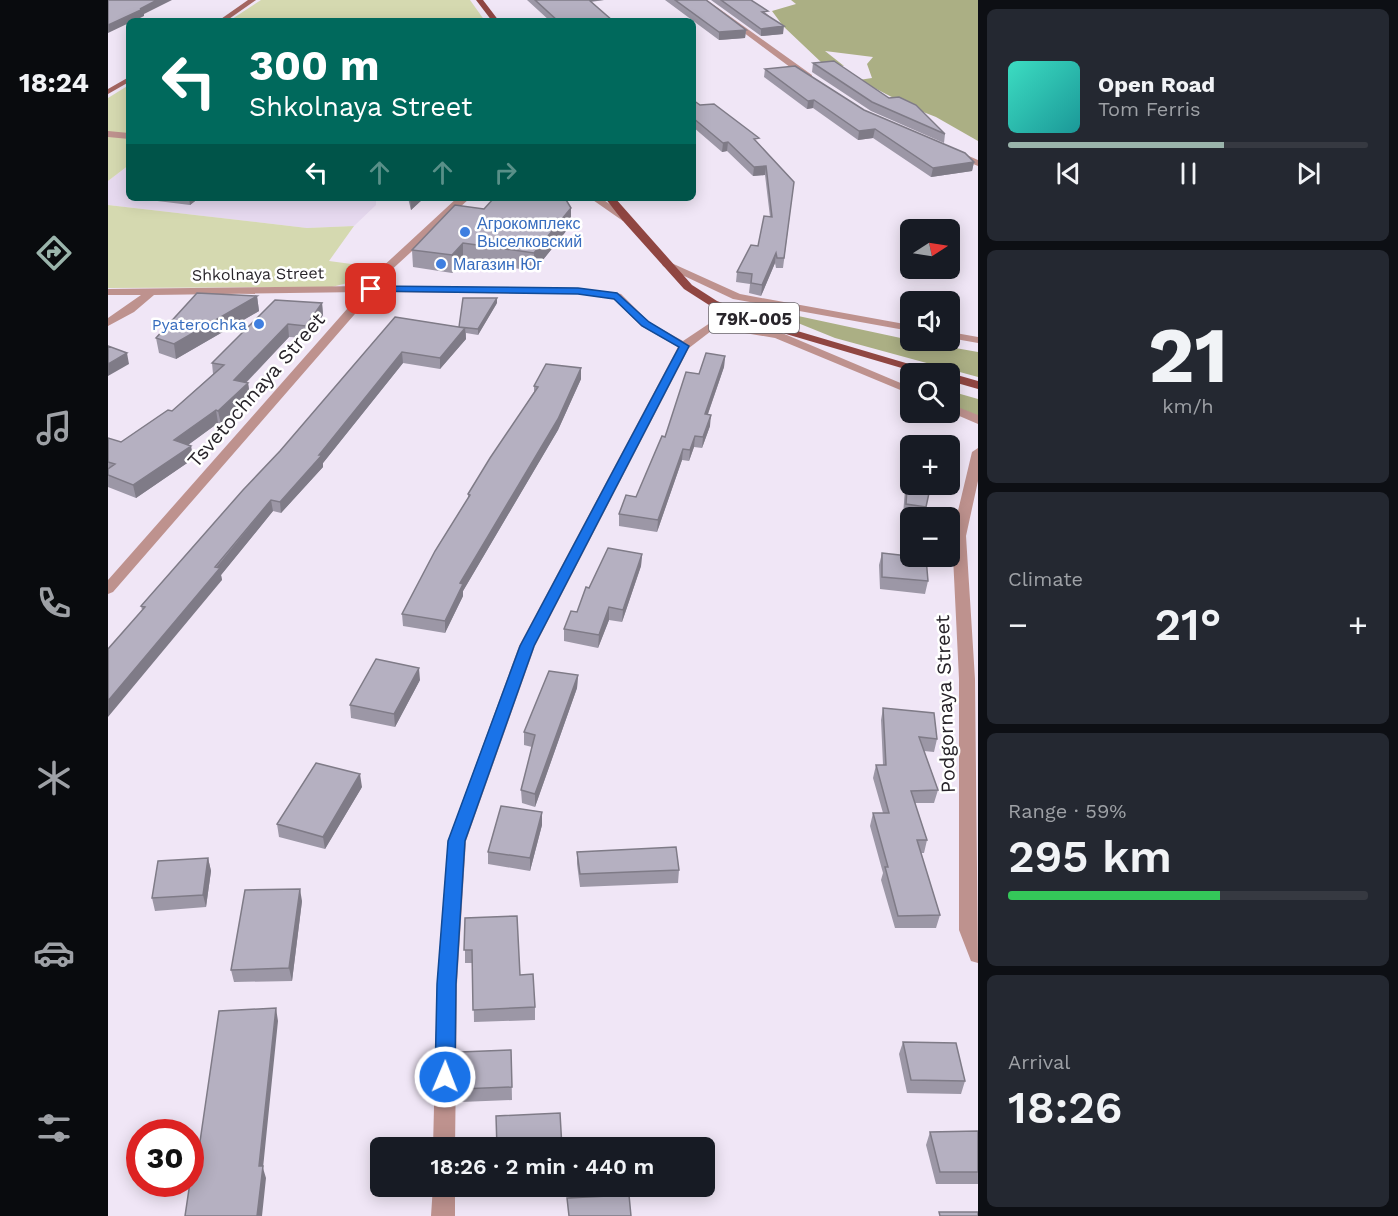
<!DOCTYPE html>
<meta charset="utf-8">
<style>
:root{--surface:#171b24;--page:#242831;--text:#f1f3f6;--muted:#9ea1a6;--line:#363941;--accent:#9ab4ab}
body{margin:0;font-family:"Work Sans",sans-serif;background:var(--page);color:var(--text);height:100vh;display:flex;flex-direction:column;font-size:22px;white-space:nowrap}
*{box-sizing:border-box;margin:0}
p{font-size:20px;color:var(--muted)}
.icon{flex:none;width:33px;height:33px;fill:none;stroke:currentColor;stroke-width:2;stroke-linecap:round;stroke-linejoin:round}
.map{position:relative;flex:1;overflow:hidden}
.sheet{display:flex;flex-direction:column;gap:9px;padding:9px;background:#0d0f14;width:420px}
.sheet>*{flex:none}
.banner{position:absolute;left:18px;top:18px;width:570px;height:183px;border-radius:9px;box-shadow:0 3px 15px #0003;background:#00695c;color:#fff;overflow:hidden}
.needle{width:39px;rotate:78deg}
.controls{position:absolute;left:792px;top:219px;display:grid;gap:12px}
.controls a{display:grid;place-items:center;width:60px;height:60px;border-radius:9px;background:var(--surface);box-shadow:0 3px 15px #0003;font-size:30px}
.speed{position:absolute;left:18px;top:1119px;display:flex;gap:12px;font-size:30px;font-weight:700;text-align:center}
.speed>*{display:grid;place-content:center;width:78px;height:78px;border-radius:50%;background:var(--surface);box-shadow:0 3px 15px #0003;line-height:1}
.speed .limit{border:9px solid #d22;background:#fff;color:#111}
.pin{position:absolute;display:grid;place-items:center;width:51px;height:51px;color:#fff;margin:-26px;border-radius:12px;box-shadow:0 3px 9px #0006}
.me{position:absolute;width:66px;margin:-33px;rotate:1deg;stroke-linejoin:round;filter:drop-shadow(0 0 4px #0008)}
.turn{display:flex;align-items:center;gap:21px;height:126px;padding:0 24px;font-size:27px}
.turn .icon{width:78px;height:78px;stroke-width:2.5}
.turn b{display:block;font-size:42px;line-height:51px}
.lanes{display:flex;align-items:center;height:57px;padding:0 24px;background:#0003;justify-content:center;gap:30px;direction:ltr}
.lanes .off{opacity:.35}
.big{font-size:45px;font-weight:600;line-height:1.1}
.sheet .widget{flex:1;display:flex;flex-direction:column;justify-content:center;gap:9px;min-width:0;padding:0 21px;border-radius:9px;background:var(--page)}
.sheet .dial{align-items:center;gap:0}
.dial b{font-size:78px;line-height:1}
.song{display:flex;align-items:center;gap:18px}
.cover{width:72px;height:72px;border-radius:9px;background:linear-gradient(135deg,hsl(170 70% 55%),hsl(180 70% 35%))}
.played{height:6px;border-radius:3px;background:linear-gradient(90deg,var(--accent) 60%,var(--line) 60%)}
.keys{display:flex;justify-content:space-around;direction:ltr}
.heat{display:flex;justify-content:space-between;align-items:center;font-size:33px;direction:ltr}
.charge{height:9px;border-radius:4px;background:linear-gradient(90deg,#34c759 59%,var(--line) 0)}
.trip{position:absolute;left:262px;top:1137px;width:345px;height:60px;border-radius:9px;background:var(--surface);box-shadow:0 3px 15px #0003;font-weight:600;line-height:60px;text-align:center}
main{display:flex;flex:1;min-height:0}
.menu{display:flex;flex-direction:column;width:108px;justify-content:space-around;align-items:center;background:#090b0e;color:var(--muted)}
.menu .icon{width:42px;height:42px}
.menu .selected{color:var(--accent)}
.menu b{font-size:27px;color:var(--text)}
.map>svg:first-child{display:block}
.built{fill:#e6d9ef}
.green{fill:#d5d9b0}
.forest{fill:#abaf84}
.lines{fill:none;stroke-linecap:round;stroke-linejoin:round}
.street{fill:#be928e;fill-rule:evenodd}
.secondary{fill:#a46661;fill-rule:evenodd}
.primary{fill:#904642;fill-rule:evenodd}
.wall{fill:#9c97a6}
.shaded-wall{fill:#7f7b87}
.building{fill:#b5b0c1;stroke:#7f7b87;stroke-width:1.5}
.route{fill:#1a73e8;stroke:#114b97;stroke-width:1.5}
.shop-dot{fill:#3f7fe0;stroke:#fff;stroke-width:2}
.labels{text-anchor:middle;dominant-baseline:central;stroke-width:5;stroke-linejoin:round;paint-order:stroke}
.far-shop-label{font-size:16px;fill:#366cbe;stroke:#fff;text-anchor:start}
.far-street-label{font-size:16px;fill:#28242a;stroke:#fff}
.shield{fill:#fff;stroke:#68666a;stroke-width:1.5}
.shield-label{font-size:18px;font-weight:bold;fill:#28242a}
.street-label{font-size:20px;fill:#28242a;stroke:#fff}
</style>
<main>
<nav class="menu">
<b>18:24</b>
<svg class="icon selected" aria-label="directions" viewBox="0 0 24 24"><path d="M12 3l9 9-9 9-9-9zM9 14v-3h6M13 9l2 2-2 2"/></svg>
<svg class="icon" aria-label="music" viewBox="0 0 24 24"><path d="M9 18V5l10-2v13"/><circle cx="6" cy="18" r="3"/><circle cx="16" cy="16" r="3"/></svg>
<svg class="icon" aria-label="phone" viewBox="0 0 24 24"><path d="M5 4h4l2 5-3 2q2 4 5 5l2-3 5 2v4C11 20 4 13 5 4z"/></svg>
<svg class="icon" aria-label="climate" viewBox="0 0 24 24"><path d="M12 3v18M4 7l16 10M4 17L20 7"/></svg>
<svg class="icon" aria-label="car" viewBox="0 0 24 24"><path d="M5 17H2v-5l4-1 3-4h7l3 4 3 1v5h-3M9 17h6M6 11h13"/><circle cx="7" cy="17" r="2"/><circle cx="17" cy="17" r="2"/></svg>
<svg class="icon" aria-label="filters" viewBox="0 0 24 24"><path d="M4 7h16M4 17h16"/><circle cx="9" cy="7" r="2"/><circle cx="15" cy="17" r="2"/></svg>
</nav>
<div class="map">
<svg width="870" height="1216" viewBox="0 0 870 1216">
<rect width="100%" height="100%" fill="#f0e6f6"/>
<!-- built -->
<path class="built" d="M21,165v33h247v7l-22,21 -47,2 -199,-23v-24z"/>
<!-- green -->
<path class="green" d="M153,0h209l15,21h-256z
M21,85v80l-21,16v-83z
M0,205l199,23 47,-2 -25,35 45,6 -19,14 -23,6 -224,1z"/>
<!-- forest -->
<path class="forest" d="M683,0h187v141l-42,-24 -23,-9 -54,-28 13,-2 -5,-14 6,-7 -48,-6 19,15 -22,-3 -39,-37 -11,-15 24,-7z
M653,308l149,32 68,12v25l-143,-39z
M842,391l28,8v19l-28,-13z"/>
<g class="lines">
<!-- street -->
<path class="street" d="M592,0h7l105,75v4h-6z
M0,131l21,2v6l-21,-2z
M847,150l23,10v6l-26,-11v-4z
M349,198h13l-83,76 -8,12 199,2 39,5 4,1 28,28 34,19 30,-20 69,12 128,54v7l-135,-56 -60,-10 -26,20 -154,298 -69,195 -9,143 -2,164h-22l4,-164 11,-143 71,-195 159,-299 -37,-21 -27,-27 -36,-5 -204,-2 -261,300 -5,2v-14l254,-288 -208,3 -20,17 -26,14v-8l33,-23h-33v-6l260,-3 11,-16z
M482,198h11l30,21 -8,2z
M559,261l73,33 170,31v6l-177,-32 -70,-33 -1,-2z
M842,332l28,5v6l-28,-5z
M842,404l28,11v9l-28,-12z
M870,448v33l-12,55 9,143 3,284 -7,-2 -12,-31v-251l-7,-143 20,-84z
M325,1186h22v30h-24z"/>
<!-- secondary -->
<path class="secondary" d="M140,0h8l-30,21h-8z
M21,77v5l-21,12v-5z"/>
<!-- primary -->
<path class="primary" d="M368,0h7l16,21h-7z
M497,198h10l77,87 25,16 77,29 149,44h-21l-136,-40 -77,-29 -25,-16 -61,-68z
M842,373l28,8v8l-28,-8z"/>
</g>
<!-- wall -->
<path class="wall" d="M419,0h77l-13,2 22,19h-63z
M557,0h41l40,30 -1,8 -26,2z
M603,0h40l17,15 15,19 -22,2z
M705,63l76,35 56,36 -1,9 -73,-32 -59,-39z
M657,69l99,41 110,52 -2,9 -41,6 -58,-39 -15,2 -45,-32 -6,1 -43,-32z
M585,100l7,5 59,39 35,38 -11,86h-7l-1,-5 -14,33 -12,-3 1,-9 -14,-2 1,-10 21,-26 12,-29 -5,-42 -12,1 -26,-25 -5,1 -29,-25z
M40,198h51l-9,7 -41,-5z
M147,198h33l-4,3z
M300,198h16l-13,12z
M463,208v17l-37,46 -71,-10 -11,12 -39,-6 -1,-17 72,-41z
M149,296l2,15 -83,48 -17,-6 -3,-15z
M214,303l1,12 -15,23 -19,-1 -43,46h2l2,13 -29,28 -3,-1 -30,22 3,1 2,13 -57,39 -28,-11v-49l13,4 51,-31 41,-37 -1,-11z
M389,303l-19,32 -12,-2v6l-26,30 -37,-6 -80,100v4l-42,46 -8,-2 -52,64 1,5 -80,30 -1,-4 139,-155 115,-134 64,10z
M617,356l-1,11 -16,47 2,12 -8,22 -8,-1 -5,14 -7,-1 -25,72 -38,-6v-12l17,-17 29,-60 34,-63z
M473,368v11l-23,51 -95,161v5l-18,37 -42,-7 -1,-12 66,-116v-4l66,-102v-6z
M802,441v5l21,38 -7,33 -21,-2 5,-64z
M774,553l46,28 -3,13 -45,-5 -1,-24z
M534,554l-1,12 -19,56 -13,-2 -11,28 -34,-7v-12l13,-17 12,-24z
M470,675l-1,13 -42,119 -13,-4 -1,-13 11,-43 -8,-2v-13z
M312,680l-25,47 -44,-9 -1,-13z
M775,708l54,31 -3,13 -10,-1 14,39 -4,13h-19l12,37 -3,13h-3l19,62 -4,13h-41l-14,-48 2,-7 -13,-47 3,-13h10l-10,-35 3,-13h7l-2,-45z
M254,787l-37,62 -46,-12 -2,-13z
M434,812v13l-12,46 -42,-7v-12z
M469,852l102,18 -1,13 -98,4 -3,-23z
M100,858l3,13 -5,36 -51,4 -3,-13z
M194,901l-10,80 -58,1 -3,-12z
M357,918l70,89v13l-61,2 -1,-59h-8z
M795,1042l62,39 -4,13 -54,-1 -8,-39z
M403,1050l1,50 -51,2 -1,-13z
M870,1131v53h-42l-10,-39 4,-13z"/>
<!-- shaded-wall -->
<path class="shaded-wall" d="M49,0h15l-28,14v2l-10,5h-5v2l-21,10v-8z
M475,0h21l-21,2z
M676,26l-1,8 -22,2v-7z
M638,30l-1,8 -26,2v-8z
M706,100l-1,8 -6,1 1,-8z
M767,129l-2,9 -15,2 1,-9z
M620,142l-1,9 -5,1 1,-9z
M866,162l-2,9 -41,6 2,-9z
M658,166l-1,9 -12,1 1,-9z
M81,198h10l-9,7z
M302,198h14l-13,12z
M463,208v17l-37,46v-18z
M355,243v18l-11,12v-18z
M668,253l-1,10 -14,33 1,-11z
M149,296l2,15 -83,48 -2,-15z
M389,298v5l-19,32v-6z
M214,303l1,12 -15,23 -2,-12z
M180,324l1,13 -53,56 -2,-13z
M357,328l1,11 -26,30v-11z
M294,352l1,11 -80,100v4l-42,46 -1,-11z
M19,353l2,11 -21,12v-12z
M617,356l-1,11 -20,58 1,-11z
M473,368v11l-23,51 -95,161v5l-18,37v-12l15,-38z
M140,383l2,13 -29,28 -3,-13z
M108,410l2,13 -41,30 -3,-13z
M603,415l-1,11 -8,22 1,-11z
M587,436l-1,11 -5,14 1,-11z
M83,446l2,13 -57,39 -3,-13z
M575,449l-1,11 -25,72 1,-12z
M163,500l2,11 -52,64 1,5 -114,137v-16z
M534,554l-1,12 -19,56 1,-12z
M501,607v13l-11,28 1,-13z
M311,668l1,12 -25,47 -1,-13z
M470,675l-1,13 -42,119v-13z
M252,774l2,13 -37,62 -2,-12z
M434,812v13l-12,46v-13z
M100,858l3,13 -5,36 -3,-12z
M192,889l2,12 -10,80 -3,-13z
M168,1008l2,13 -15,147 3,10 -4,38h-5l2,-50z"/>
<!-- building -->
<path class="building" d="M0,0h49l-17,9h3l-35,16z
M427,0h54l24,21h-55z
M567,0h31l40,30 -27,2z
M613,0h30l17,11 -6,1 22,14 -23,3z
M726,61l55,37 10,-1 17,8 29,29 -73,-32 -59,-39z
M687,66l69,44 101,43 9,9 -41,6 -58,-39 -16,2 -45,-31 -6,1 -43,-32z
M585,100l7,5 14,-1 45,34 -5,1 40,43 -10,76h-7l-1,-5 -14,32 -11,-2 1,-9 -15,-2 14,-27 7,1 6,-30 8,1 -6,-51 -12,1 -26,-25 -5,1 -30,-25z
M386,198h71l6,10 -37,45 -71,-10 -11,12 -40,-5 43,-45 29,4z
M89,293l60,3 -83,48 -18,-6z
M355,298h34l-19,31 -19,-2z
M167,300l47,3 -16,23 -18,-2 -54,56 14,3 -30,28 -2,-1 -42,30 17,6 -58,39 -25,-10v-6l7,-5 -7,-2v-24l13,4 47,-32 4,1 52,-46 -12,-2z
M287,317l70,11 -25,30 -38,-6 -83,103h3l-42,47 -9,-2 -56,67 5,1 -112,133v-52l37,-42 -4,-1 102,-116 37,-39z
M0,346l19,7 -19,11z
M598,353l19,3 -20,58 6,1 -8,22 -8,-1 -5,14 -7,-1 -25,71 -39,-6 7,-19 10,2 26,-61 3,1 21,-65 13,2z
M438,364l35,4 -23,51 -98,164 3,1 -18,37 -43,-7 33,-63 35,-56 -2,-1 22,-36 48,-71 -4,-1z
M802,441l23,3v2h-23v38h21l-5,23 -20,-3z
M500,548l34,6 -19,56 -14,-3 -10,28 -35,-6 7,-18 6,1 9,-25 3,1z
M774,553l44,5 2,23 -46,-4z
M268,659l43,9 -25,46 -44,-9z
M441,671l29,4 -43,119 -14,-4 14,-55 -11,-3z
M775,708l51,5 3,26 -18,-2 19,53 -27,1 16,49h-10l23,75 -42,1 -13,-49h3l-15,-54h16l-13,-48h10z
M208,763l44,11 -37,63 -46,-13z
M393,806l41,6 -12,46 -42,-6z
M568,847l3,23 -99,4 -3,-22z
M100,858l-5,37 -51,3 6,-37z
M192,889l-11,79 -58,2 14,-80z
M409,916l3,59 13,-1 2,33 -62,3 -1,-60h-8l1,-32z
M168,1008l-17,158h4l-6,50h-72l7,-47h4l23,-158z
M795,1042l53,1 9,38 -54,-1z
M403,1050l1,37 -52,2v-37z
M452,1113l2,35h-65l-1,-32z
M870,1131v41h-38l-10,-40z
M521,1195l2,21h-62l-2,-18z
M831,1212h39v4h-38z"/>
<!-- route -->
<path class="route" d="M263,286l207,2 39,5 32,29 40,24 -155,300 -69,195 -9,143 -1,93 -3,7 -7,2 -7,-2 -3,-7 2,-93 11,-143 72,-195 159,-299 -37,-21 -28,-27 -36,-5 -210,-3 -2,-2z"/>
<!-- markers -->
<g class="shop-dot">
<circle cx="357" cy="232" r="6"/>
<circle cx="333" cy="264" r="6"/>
<circle cx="151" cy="324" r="6"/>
</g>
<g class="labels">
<!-- far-shop labels -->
<g class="far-shop-label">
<text x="369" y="223">Агрокомплекс<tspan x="369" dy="18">Выселковский</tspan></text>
<text x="345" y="264">Магазин Юг</text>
<text x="139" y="324" text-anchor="end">Pyaterochka</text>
</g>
<!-- far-street labels -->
<g class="far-street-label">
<text transform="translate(150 274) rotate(-1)">Shkolnaya Street</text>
</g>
<!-- shield labels -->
<rect class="shield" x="601" y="303" width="90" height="30" rx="4.5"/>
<g class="shield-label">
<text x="646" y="318">79К-005</text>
</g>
<!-- street labels -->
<g class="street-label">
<text transform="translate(148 390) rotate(-49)">Tsvetochnaya Street</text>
<text transform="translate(837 704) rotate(-92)">Podgornaya Street</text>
</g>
</g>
</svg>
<div class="controls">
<a><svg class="needle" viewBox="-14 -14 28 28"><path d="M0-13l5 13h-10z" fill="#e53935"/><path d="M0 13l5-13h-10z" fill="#9ea1a6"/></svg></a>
<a><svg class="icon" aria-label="sound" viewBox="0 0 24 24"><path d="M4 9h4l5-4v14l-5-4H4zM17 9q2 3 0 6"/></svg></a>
<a><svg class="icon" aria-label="search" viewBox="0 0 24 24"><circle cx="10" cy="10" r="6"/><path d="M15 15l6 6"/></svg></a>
<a>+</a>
<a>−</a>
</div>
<div class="speed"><div class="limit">30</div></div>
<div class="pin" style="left:263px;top:289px;background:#d93025"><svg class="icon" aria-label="arrive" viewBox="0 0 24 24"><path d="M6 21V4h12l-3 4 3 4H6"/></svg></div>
<svg class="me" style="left:337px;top:1077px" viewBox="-20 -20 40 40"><circle r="17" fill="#1a73e8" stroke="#fff" stroke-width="3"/><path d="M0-11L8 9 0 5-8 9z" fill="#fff"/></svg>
<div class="trip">18:26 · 2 min · 440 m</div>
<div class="banner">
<div class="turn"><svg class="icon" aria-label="left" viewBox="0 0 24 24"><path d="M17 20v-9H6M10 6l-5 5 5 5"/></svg><div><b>300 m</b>Shkolnaya Street</div></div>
<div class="lanes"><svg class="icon" aria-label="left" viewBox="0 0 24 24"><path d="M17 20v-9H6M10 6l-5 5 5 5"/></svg><svg class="icon off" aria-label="ahead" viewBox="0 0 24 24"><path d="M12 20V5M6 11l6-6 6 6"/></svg><svg class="icon off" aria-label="ahead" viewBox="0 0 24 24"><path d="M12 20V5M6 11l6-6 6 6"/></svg><svg class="icon off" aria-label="right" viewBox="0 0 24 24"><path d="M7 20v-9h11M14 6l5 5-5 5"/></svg></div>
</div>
</div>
<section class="sheet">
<div class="widget">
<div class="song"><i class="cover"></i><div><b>Open Road</b><p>Tom Ferris</p></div></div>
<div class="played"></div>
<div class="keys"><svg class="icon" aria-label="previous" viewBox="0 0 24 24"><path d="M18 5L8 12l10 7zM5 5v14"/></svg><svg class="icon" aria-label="pause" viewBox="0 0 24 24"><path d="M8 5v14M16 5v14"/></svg><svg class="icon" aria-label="next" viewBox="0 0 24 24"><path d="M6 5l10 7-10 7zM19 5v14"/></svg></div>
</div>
<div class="widget dial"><b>21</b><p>km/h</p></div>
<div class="widget"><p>Climate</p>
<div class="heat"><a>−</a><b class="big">21°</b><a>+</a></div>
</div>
<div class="widget"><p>Range · 59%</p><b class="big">295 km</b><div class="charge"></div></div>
<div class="widget"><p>Arrival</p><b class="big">18:26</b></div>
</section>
</main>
